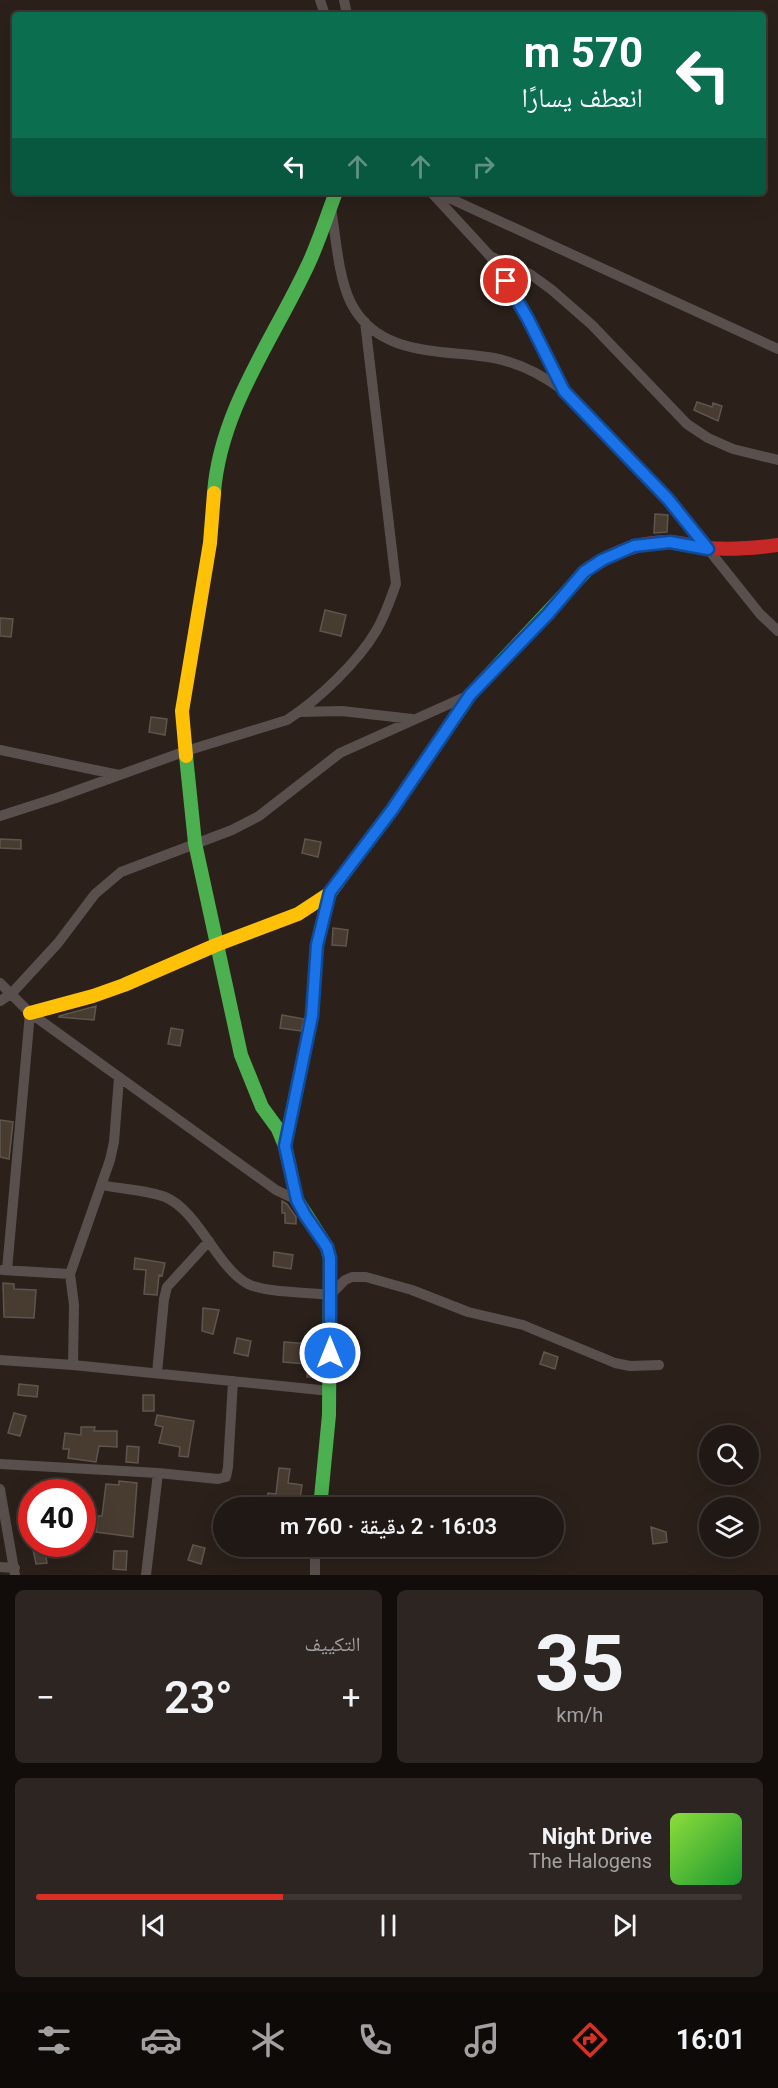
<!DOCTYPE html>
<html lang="ar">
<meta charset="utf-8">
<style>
:root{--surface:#201814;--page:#2d2522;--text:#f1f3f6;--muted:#a2a0a0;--line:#3d3734;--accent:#d93025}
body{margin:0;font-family:Roboto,"Noto Naskh Arabic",sans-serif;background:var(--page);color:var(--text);direction:rtl;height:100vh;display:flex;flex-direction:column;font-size:22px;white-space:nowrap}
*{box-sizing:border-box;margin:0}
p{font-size:20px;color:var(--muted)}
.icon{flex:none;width:33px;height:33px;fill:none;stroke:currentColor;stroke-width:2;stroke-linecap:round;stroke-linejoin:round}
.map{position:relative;height:1575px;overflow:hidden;direction:ltr}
.panel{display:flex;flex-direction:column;gap:15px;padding:15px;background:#120d0b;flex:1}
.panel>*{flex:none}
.banner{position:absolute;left:12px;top:12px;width:754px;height:183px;border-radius:6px;box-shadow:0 6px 24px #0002,0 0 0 2px var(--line);direction:rtl;background:#0b6e4f;color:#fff;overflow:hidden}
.controls{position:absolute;left:699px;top:1425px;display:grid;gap:12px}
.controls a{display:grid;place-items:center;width:60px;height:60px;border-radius:50%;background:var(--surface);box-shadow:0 6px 24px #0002,0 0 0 2px var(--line);font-size:30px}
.speed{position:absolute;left:18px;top:1479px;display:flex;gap:12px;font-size:30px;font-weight:700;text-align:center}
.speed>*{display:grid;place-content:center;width:78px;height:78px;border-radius:50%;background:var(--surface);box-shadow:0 6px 24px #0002,0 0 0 2px var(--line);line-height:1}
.speed .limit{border:9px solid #d22;background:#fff;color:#111}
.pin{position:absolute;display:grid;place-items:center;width:51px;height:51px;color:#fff;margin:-26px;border:3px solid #fff;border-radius:50%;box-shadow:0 2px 6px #0007}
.me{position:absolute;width:66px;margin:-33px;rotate:0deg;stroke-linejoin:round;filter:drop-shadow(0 0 4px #0008)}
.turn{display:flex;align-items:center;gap:21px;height:126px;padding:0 24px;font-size:27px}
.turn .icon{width:78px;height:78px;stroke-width:2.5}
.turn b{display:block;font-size:42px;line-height:51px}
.lanes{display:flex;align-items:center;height:57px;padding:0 24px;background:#0003;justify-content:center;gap:30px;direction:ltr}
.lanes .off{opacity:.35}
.big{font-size:45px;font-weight:600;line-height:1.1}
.panel .tile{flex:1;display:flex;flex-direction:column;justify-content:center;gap:9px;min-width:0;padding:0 21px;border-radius:9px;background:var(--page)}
.panel .dial{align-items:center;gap:0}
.dial b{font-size:78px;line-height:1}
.song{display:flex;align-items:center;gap:18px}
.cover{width:72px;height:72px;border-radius:9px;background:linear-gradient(135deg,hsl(90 70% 55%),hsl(130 70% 35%))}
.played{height:6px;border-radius:3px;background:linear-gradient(90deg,var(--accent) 35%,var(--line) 35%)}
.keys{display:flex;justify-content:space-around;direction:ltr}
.heat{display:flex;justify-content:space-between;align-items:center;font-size:33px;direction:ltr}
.panel .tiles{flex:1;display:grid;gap:15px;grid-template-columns:1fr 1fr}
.tile:last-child{grid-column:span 2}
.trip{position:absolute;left:213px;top:1497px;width:351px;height:60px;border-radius:30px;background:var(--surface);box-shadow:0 6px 24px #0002,0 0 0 2px var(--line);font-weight:600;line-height:60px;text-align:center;direction:rtl}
.dock{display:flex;height:96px;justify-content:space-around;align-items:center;background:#0d0a08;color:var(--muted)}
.dock .icon{width:42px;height:42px}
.dock .selected{color:var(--accent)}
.dock b{font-size:27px;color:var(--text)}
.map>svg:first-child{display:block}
.building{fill:#483c31;stroke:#5e554f;stroke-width:1.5}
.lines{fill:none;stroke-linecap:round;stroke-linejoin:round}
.street{stroke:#59504e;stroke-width:10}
.fast{stroke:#4caf50;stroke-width:14}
.slow{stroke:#ffc107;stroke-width:14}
.jam{stroke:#c62828;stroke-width:14}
.route-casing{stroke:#114b97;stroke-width:15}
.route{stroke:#1a73e8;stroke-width:10}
</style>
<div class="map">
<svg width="778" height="1575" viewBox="0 0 778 1575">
<rect width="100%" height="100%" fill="#2b201a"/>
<!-- building -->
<path class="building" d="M697,402l15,5 1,-4 9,3 -4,15 -24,-11z
M655,514l13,1 -1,17 -13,1z
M325,610l21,5 -5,21 -21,-5z
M0,618l13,1 -2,18 -11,-1z
M151,717l16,2 -2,16 -16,-3z
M0,839l21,1v9l-21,-1z
M305,839l16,3 -3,15 -16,-4z
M333,928l15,2 -2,16 -14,-1z
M96,1006l-2,14 -35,-3v-1z
M282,1015l22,4 -3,12 -21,-3z
M171,1028l12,2 -3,16 -12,-2z
M0,1120l13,2 -4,37 -9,-2z
M282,1201l5,3 9,13v7l-11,-1v-10h-3z
M274,1252l19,3 -2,14 -18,-3z
M135,1258l30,5 -3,13 -3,-1 -2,20 -13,-1 2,-24 -12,-1z
M3,1283l11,1v5l22,1 -2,28 -30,-1z
M203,1308l16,2 -6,24 -11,-3z
M237,1338l14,3 -3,15 -14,-3z
M284,1342l28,2v-1h7v34h-12v-13l-24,-2z
M544,1352l14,5 -3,12 -15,-5z
M19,1384l19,2 -1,11 -19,-2z
M143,1395h11v16h-11z
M14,1413l12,3 -6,20 -12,-3z
M157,1415l37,6 -6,36 -9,-1 1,-9 -21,-4 4,-16 -8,-2z
M81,1427h14l-1,4h23v16l-18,-1 -3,16 -28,-4 1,-9h-6l2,-16 16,2z
M127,1446l12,1 -1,16 -12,-1z
M279,1468l11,1 -2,14 14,2 -3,23 -32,-5 1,-10 8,1z
M119,1481l18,2 -4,54 -37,-5 2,-16h4l4,-32 13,1z
M651,1527l15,5 1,10 -14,2z
M44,1544l3,19 -11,1 -4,-19z
M193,1545l12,3 -4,16 -13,-4z
M114,1551h13l-1,19 -13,-1z"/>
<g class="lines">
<!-- street -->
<path class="street" d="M320,0l5,15
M344,0l3,15
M436,192l342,157
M432,193l58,63 38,63 35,69
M331,208c5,29 7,69 20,95 28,55 92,46 143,55 25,5 50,18 70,33l104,108 92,115 18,17
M490,256l40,18 22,16 40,35 95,99 21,14 25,11 45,11
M299,712l43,-1 70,8
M0,750l119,25
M0,816l56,-18 130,-47 101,-31c31,-20 71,-58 89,-89 9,-15 14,-31 20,-47l-31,-262
M0,983l30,30 246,177 21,10
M0,1001l12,-8 46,-50 37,-49 26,-22 111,-42 27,-14 81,-63 127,-57
M285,1146l27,-130 5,-71 13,-52
M102,1185c17,4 47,5 63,12 33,13 53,72 83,87 19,9 60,8 82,11l15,-15 7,-3h14l46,13 56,22 55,13 92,38 15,3 29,-1
M2,1270l68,4
M7,1270l23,-257
M0,1360l73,5 257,26
M73,1365l1,-60 -4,-31 40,-114 4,-18 5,-64
M157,1373l7,-74 3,-12 42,-46
M0,1464l158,9 60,6 8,-2 2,-10 5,-86
M0,1489l15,86
M0,1567l15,1
M146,1575l12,-102
M315,1575v-29"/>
<!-- fast -->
<path class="fast" d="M214,493c6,-82 58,-152 92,-224 12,-24 20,-51 30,-77
M186,756l9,87 46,212 21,52 16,22 7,17 12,54 30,47 3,12 -1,156 -9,93
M346,871l46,-61 78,-115 118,-126"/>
<!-- slow -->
<path class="slow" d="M186,756l-4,-45 28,-168 4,-50
M30,1013l63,-17 31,-11 92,-40 82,-31 32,-21 16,-22"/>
<!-- jam -->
<path class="jam" d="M588,569c24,-16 53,-28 83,-27 13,1 25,5 37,6 23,2 47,0 70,-3"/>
</g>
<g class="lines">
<defs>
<path id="route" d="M330,1353v-95l-3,-11 -22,-32 -8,-15 -12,-54 27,-130 5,-71 13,-53 62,-82 78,-115 78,-81 36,-42 18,-12 32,-14 36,-4 38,7 -40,-50 -104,-108 -36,-72 -22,-38"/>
</defs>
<!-- route casing -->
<use href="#route" class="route-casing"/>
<!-- route -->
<use href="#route" class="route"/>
</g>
</svg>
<div class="controls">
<a><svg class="icon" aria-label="search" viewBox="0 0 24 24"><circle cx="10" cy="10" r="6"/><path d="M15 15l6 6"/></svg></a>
<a><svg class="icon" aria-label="layers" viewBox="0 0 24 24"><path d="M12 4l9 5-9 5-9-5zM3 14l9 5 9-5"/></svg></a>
</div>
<div class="speed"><div class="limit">40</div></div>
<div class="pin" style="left:506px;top:281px;background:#d93025"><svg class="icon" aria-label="arrive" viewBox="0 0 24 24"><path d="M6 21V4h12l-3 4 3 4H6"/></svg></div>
<svg class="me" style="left:330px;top:1353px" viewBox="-20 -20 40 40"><circle r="17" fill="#1a73e8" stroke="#fff" stroke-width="3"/><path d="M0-11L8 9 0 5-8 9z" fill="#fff"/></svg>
<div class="trip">16:03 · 2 دقيقة · 760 m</div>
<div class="banner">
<div class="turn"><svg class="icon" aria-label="left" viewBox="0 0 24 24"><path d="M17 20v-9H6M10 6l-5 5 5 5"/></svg><div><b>570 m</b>انعطف يسارًا</div></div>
<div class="lanes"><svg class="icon" aria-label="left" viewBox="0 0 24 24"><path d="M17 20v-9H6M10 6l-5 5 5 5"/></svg><svg class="icon off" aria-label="ahead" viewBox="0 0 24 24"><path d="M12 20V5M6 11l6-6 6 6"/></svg><svg class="icon off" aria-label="ahead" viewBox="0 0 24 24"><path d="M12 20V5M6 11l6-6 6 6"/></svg><svg class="icon off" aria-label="right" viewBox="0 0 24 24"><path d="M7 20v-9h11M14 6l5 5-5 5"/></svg></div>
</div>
</div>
<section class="panel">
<div class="tiles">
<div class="tile dial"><b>35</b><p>km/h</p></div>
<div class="tile"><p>التكييف</p>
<div class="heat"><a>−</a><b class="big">23°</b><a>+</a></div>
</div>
<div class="tile">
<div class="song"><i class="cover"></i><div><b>Night Drive</b><p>The Halogens</p></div></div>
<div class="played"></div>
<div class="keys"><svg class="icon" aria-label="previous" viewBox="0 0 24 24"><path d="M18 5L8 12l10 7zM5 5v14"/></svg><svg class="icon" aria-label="pause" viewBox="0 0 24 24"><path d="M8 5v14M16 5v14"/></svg><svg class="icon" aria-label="next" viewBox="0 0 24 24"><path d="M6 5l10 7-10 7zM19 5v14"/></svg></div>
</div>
</div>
</section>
<nav class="dock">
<b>16:01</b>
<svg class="icon selected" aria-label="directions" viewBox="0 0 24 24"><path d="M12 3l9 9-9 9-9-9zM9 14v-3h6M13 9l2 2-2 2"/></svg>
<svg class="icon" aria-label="music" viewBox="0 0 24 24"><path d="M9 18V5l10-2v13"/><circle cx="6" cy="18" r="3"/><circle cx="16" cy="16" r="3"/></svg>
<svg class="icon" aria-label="phone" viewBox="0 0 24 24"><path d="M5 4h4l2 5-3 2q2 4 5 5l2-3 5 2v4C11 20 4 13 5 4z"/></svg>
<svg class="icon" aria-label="climate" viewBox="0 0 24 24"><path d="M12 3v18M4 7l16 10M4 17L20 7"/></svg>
<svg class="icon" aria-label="car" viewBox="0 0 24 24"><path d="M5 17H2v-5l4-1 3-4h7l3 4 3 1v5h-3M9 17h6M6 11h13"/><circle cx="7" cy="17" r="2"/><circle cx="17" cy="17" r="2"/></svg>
<svg class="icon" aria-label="filters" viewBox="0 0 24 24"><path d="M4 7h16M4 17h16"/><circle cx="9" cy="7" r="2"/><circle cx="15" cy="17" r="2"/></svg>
</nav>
